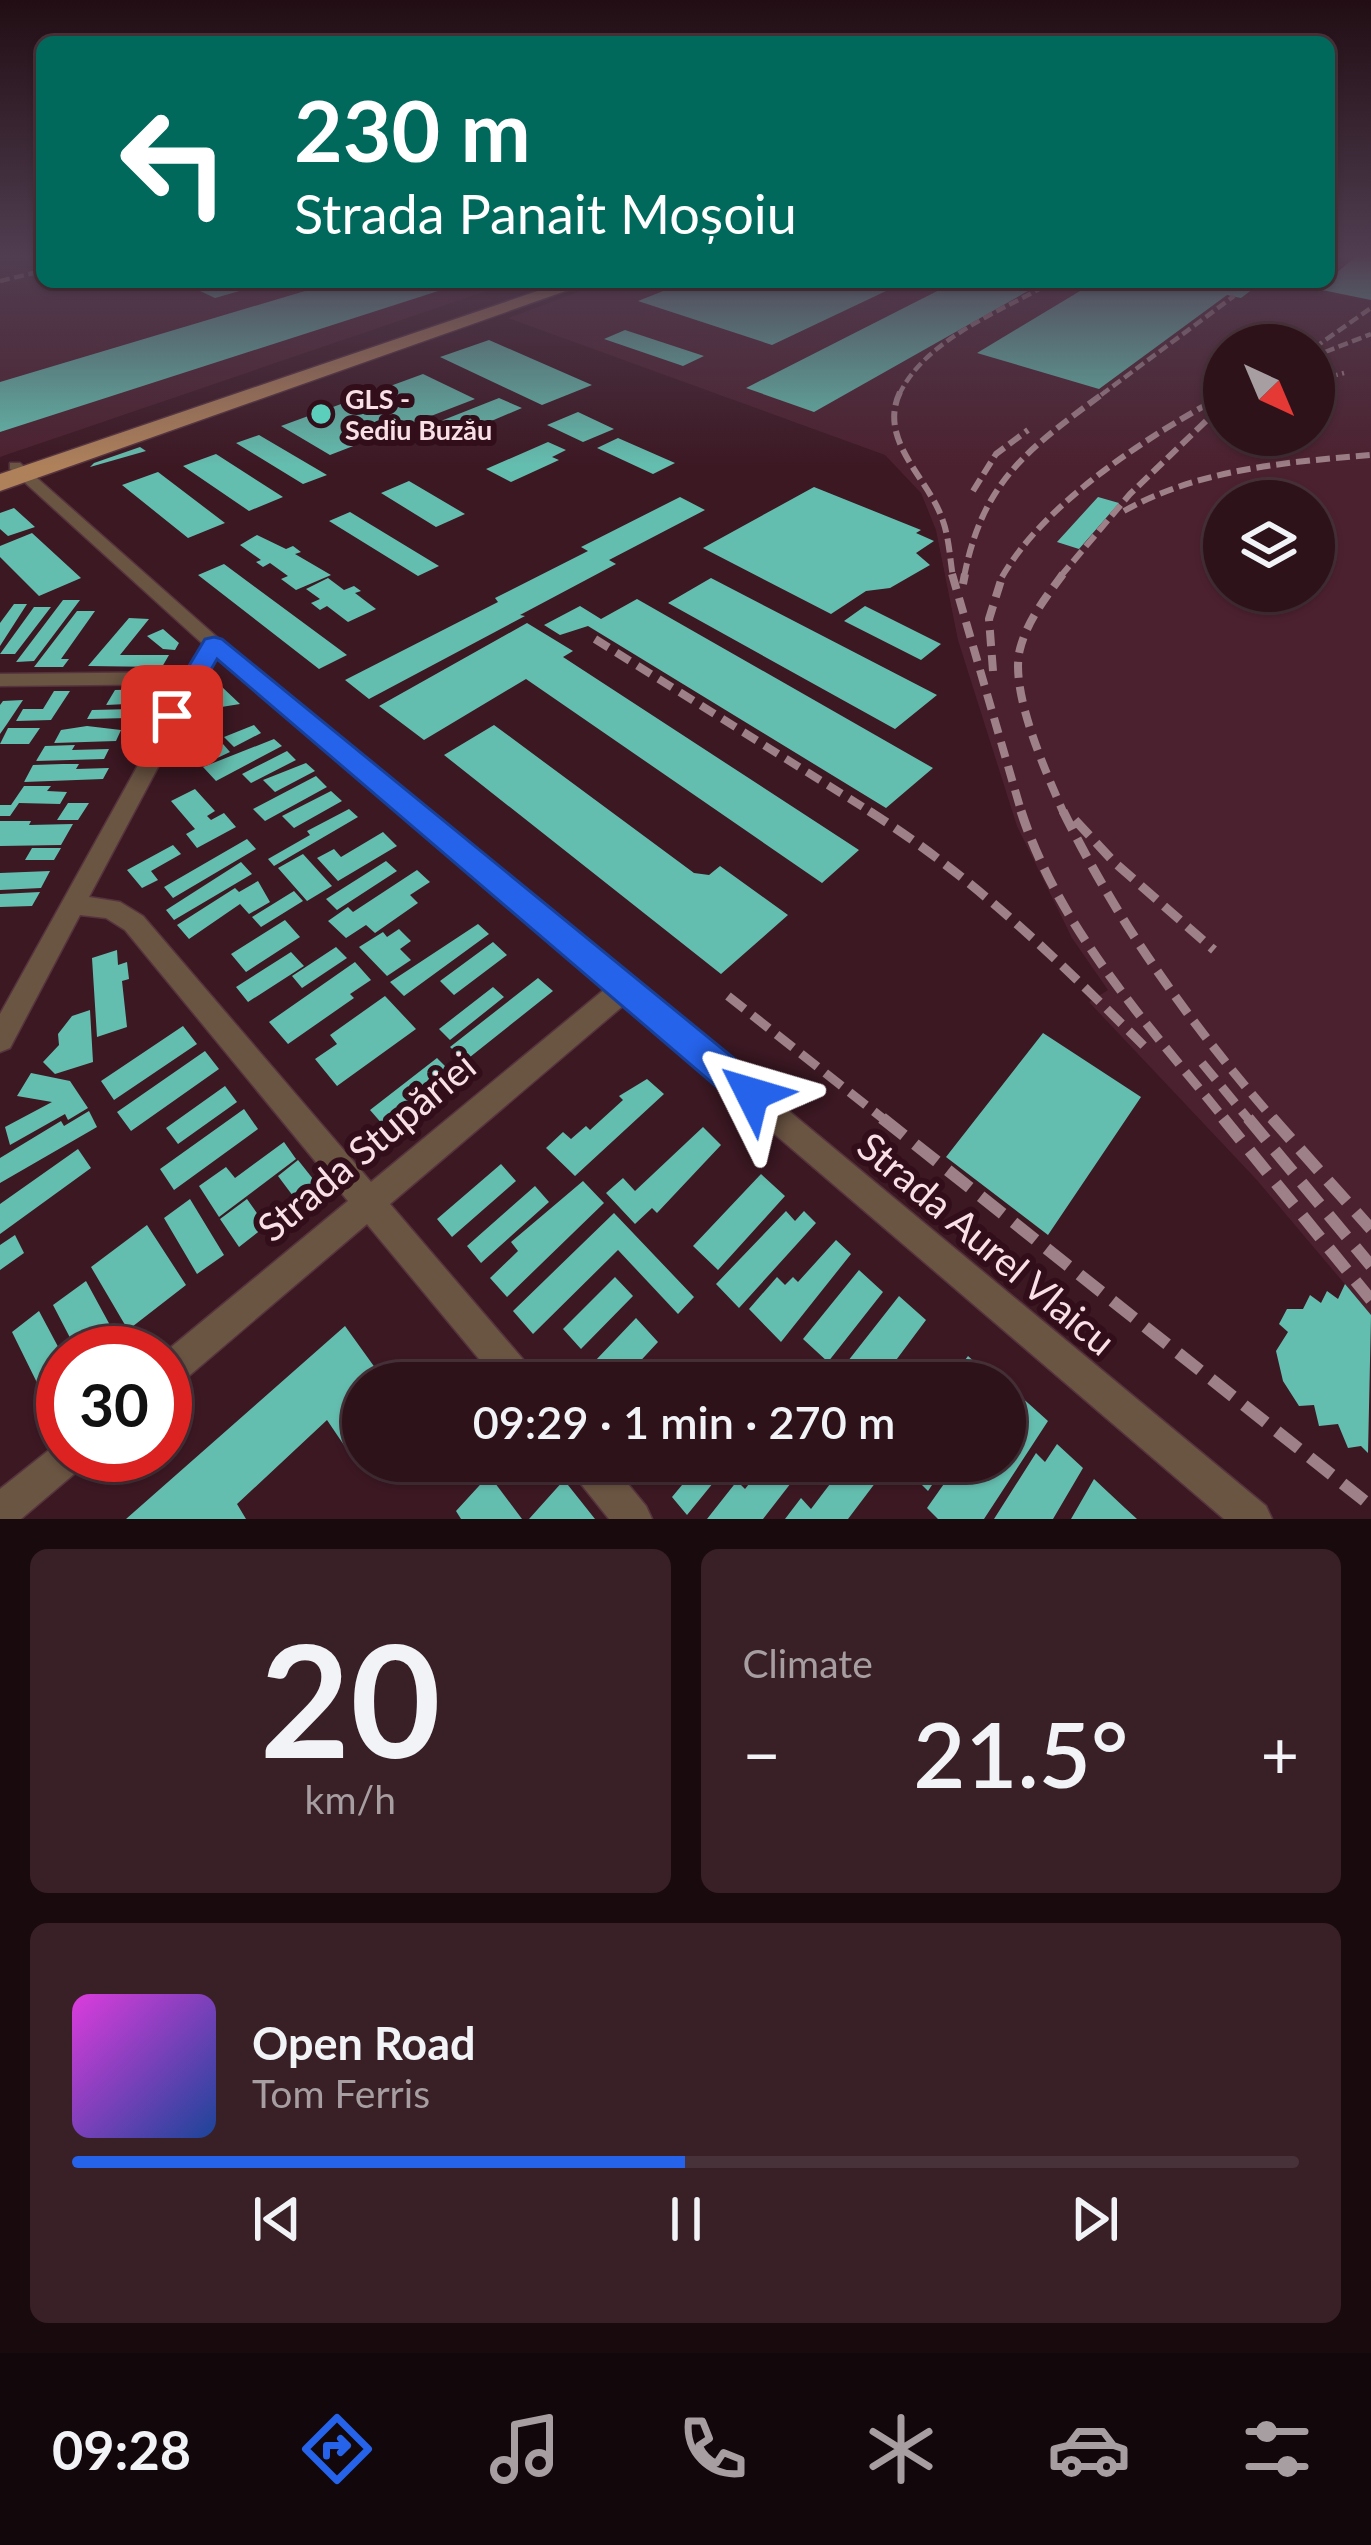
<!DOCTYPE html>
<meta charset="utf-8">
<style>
:root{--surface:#2d121a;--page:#392027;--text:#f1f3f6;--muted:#a79ea2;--line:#483239;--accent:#2563eb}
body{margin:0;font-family:Lato,sans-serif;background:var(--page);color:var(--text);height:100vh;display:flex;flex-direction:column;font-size:45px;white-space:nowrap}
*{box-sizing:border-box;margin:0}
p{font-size:39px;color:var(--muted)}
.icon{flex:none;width:66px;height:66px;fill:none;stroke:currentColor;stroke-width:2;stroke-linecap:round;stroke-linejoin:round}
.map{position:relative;height:1519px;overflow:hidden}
.side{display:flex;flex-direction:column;gap:30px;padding:30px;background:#190a0e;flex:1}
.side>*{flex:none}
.hud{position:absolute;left:36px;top:36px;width:1299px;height:252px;border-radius:18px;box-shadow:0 3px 9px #0004,0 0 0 3px var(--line);background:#00695c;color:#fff;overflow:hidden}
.needle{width:78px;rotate:136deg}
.tools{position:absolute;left:1203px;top:324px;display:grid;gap:24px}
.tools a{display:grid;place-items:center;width:132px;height:132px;border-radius:50%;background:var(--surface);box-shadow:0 3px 9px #0004,0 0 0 3px var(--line);font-size:60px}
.speed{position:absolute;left:36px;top:1326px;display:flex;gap:24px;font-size:60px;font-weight:700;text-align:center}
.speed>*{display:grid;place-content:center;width:156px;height:156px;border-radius:50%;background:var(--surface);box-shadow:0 3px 9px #0004,0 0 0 3px var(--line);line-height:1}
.speed .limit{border:18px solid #d22;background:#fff;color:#111}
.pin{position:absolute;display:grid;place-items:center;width:102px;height:102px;color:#fff;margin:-51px;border-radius:24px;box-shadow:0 6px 18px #0006}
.me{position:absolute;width:132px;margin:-66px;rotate:310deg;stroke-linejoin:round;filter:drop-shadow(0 0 9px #0008)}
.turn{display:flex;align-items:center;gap:42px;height:252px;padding:0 60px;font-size:54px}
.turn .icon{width:156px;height:156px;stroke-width:2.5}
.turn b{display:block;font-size:84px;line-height:102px}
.big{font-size:90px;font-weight:600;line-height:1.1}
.side .card{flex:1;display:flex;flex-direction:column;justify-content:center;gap:18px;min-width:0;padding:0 42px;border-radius:18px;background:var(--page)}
.side .dial{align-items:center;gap:0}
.dial b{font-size:156px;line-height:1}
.song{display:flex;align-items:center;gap:36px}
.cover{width:144px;height:144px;border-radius:18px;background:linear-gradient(135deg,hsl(300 70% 55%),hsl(220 70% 35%))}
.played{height:12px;border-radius:6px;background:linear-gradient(90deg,var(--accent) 50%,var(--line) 50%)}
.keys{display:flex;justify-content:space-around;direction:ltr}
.heat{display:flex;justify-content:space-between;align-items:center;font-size:66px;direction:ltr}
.side .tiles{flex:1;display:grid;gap:30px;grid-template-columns:1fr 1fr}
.card:last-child{grid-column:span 2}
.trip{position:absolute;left:342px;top:1362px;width:684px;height:120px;border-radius:60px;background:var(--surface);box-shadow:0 3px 9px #0004,0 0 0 3px var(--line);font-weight:600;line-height:120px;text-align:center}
.dock{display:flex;height:192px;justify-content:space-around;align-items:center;background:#12070a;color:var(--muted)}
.dock .icon{width:84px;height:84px}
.dock .selected{color:var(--accent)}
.dock b{font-size:54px;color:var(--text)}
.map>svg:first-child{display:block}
.built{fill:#4c212f;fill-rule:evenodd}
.building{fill:#64beaf}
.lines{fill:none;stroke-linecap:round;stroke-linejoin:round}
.street-casing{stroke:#56343e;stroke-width:3}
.primary-casing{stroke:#56343e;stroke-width:3}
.street{fill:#6a5442;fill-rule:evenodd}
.primary{fill:#ae815b;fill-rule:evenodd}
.rail-far4{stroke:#9e8088;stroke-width:4.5;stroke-dasharray:10 4.5;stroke-linecap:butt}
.rail-far3{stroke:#9e8088;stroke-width:6;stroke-dasharray:14 6;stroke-linecap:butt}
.rail-far2{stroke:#9e8088;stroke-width:8;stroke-dasharray:16 9;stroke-linecap:butt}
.rail-far1{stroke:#9e8088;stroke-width:9;stroke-dasharray:21 10;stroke-linecap:butt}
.rail{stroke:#9e8088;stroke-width:12;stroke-dasharray:28 14;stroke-linecap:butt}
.route{fill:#2563eb;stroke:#184099;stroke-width:3}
.poi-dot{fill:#5bcebc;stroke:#310e1a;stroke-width:4.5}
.labels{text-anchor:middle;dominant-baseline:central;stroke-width:12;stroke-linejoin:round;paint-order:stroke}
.far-poi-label{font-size:27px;font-weight:bold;fill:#f9e0e6;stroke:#310e1a;text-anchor:start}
.near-street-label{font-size:39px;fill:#f9e0e6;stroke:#310e1a}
</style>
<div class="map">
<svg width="1371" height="1519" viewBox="0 0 1371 1519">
<rect width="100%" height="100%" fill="#3c1823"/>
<!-- built -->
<path class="built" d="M0,254h42v28h471l-513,175z
M1329,254h42v1061l-115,-136 -167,-177 19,-12 -36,-52 -55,-112 -59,-186 -22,-110 -15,-37 -36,-38 -377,-137 97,-36h724zM1224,345h90v90h-90zM1224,501h90v90h-90z"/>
<!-- building -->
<path class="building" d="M1359,254h12v46l-54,-11z
M181,282h86v1l-52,15z
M335,282l128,1 -463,149v-50z
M686,282h219l-133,63 -134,-44z
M955,282h89l-230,130 -68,-24z
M1095,282h167l-21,16 -14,-3 -128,94 -122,-36z
M625,330l79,26 -21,10 -79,-27z
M489,340l103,45 -50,20 -102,-48z
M423,374l52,25 -145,56 -49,-29z
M499,398l23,10 -75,32 -24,-12z
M578,412l36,17 -31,13 -36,-17z
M259,435l68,40 -24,9 -67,-41z
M618,438l57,25 -22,11 -56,-26z
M548,442l18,8 -14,7 7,3 -48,22 -25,-13z
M140,447l6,4 -56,16 4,-4z
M216,454l67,43 -34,14 -66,-45z
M158,472l67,51 -37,15 -66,-53z
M409,481l56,33 -29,13 -55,-34z
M814,487l107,43 -5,3 18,8 -18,12 14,12 -40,23 -24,3 -35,23 -128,-66z
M680,497l25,13 -96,50 7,4 -96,51 5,1 -156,83 -24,-19 153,-78 -3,-4 93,-47 -7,-4z
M1098,497l21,6 -40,46 -22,-7z
M14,508l21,19 -27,9 -8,-7v-16z
M350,512l89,54 -21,10 -89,-55z
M32,533l49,45 -42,18 -39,-39v-11z
M257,535l29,14 7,-3 8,6 -6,2 36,21 -35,15 -15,-11 7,-3 -18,-13 -7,4 -7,-5 5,-2 -21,-15z
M224,564l123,91 -28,14 -121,-94z
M328,578l16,12 10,-4 7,5 -6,2 21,16 -28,13 -21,-16 -7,4 -9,-7 9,-4 -14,-10z
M711,578l226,117 -42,34 -227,-126z
M637,599l296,169 -47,40 -298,-182 -28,9 -16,-10 36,-19 21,13z
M63,600h17l-46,61 -18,1z
M14,604h13l-27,42v-23z
M865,606l76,38 -20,16 -77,-39z
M34,607h17l-36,47h-15z
M77,611h18l-34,48h8l-6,8h-29z
M129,618l20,1 -29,36h49l-7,12 -74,-1z
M527,623l46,28 -10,6 296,193 -37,33 -296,-204 -102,61 -45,-34z
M163,629l16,14 -4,7 -12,-1 -16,-13z
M221,686l19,18 -31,5z
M153,689l-7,14 -40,2 9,-15z
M54,691h16l-19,29 -35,1 7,-12h20z
M23,700l-16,24 -7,10v-29l3,-4z
M133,709l-5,9 -41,1 5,-9z
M254,725l7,8 -27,14 -10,-10z
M494,725l200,148 15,2 11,-9 68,49 -67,59 -277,-219z
M87,726l34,4 -5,11 -62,2 7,-13z
M8,728h32l-11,16h-29z
M274,739l8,7 -66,35 -13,-14z
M223,744l7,8 -32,15 -8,-7z
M75,745l-3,5 37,-1 -5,10 -68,2 9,-15z
M287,751l9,9 -45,23 -9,-9z
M306,763l9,8 -40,21 -12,-12z
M63,764h16l-3,5 33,-1 -6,11 -79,3 9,-17z
M316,776l11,11 -62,34 -12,-12z
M24,786h27l-4,5 20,1 -7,12 -41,-1 -9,13h-10v-11h11z
M195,789l20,22 -8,5 4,4 13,-7 12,14 -39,21 -11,-14 9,-5 -24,-28z
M331,791l11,10 -48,27 -12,-12z
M68,803h21l-11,17h-21z
M349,809l9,8 -84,49 -6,-7 42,-24 -3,-4z
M0,821h31l-2,4 44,-1 -12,21 -61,1z
M383,832l14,14 -59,35 -21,-23 17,-9 7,8z
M247,839l9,10 -83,49 -9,-11z
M173,845l8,9 -30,17 7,9 -16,8 -15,-18z
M32,848h29l-7,12h-29z
M303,854l29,32 -25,15 -29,-33z
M386,861l11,10 -60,39 -11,-11z
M241,862l11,12 -78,46 -8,-10z
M417,870l13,12 -20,13 8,8 -43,30 -9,-8 -20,13 -18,-17 20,-14 5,5z
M50,871l-9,17 -41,2v-17z
M258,881l12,21 -21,12 -9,-10 -51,35 -12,-14 58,-37 4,4z
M294,891l9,10 -42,26 -9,-10z
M40,892l-8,14 -32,1v-13z
M285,920l15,17 -54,35 -15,-18z
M478,924l11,10 -85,62 -14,-14z
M399,929l12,12 -11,8 11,11 -24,16 -28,-29 24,-15 4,5z
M493,942l14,13 -53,40 -14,-14z
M336,947l11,11 -45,30 -10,-12z
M117,950l1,15 9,-3 2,17 -7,2 5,46 -30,10 -5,-79z
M291,952l13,14 -56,36 -12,-15z
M355,962l16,18 -21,14 4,4 -66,46 -19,-22z
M538,978l15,13 -88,70 -15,-14z
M493,987l11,10 -54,43 -11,-11z
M385,996l31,33 -79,57 -22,-27 22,-15 -7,-9z
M90,1010l3,52 -38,12 -12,-12 16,-17 -1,-11 14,-18z
M183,1026l14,18 -83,56 -13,-19z
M1043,1033l98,64 -93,138 -102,-78z
M205,1051l14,18 -88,62 -14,-19z
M437,1058l14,14 -67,54 -14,-16z
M31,1073l39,8 18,27 -20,12 -3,-6 -55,31 -5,-18 47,-25 -35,-6z
M647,1079l17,15 -89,82 -29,-28 17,-16 8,7 15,-13 4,4 33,-30 -4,-4z
M225,1086l12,16 -59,42 -12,-16z
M244,1109l14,20 -84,61 -14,-21z
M89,1111l8,16 -97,56v-25l61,-37 3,5z
M703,1127l18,18 -64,68 -5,-5 -17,16 -29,-31 17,-15 12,13z
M284,1142l12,17 -77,58 -20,-31 27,-19 9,11z
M78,1149l13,19 -91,66v-30z
M298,1160l19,24 -21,16 -18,-24z
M501,1164l15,17 -64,56 -15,-18z
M761,1174l24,22 -67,74 -25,-24z
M583,1181l21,22 -97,94 -17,-19 28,-27 -7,-9z
M535,1186l14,16 -68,61 -14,-17z
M190,1199l34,56 -27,19 -33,-56z
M247,1199l19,27 -27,21 -19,-28z
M786,1211l9,10 9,-10 12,12 -77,85 -23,-24z
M614,1213l80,84 -16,17 -60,-64 -85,84 -20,-23z
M147,1225l39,60 -58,45 -37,-63z
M15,1235l9,18 -24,17v-25z
M836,1240l15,14 -70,88 -32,-33 28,-32 8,8 8,-8 5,5z
M859,1270l24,22 -55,70 -25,-23z
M615,1277l18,19 -52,53 -18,-20z
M86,1281l25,46 -10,7 10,19h-33l-25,-48z
M1345,1284l26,31 -3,138 -7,-7 -13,2 -10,-24 -19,2 -5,-21 -15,1 -16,-25 -7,-30 12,-19 -9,-8 8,-15h16l7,-14 11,8 6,-12 11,8z
M899,1296l27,24 -47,63h-34l-8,-8z
M39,1311l24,45v34l-16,13 -35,-71z
M636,1318l22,24 -38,41h-46z
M345,1326l41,57h-23v63l-11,11 -25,-37 -90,84 9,15h-120z
M968,1356l30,27h-50z
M729,1360l16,18 -4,5h-58l15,-17 13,14z
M898,1362l22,21h-38z
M1010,1387l38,34 -64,98h-46l-11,-11 33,-47h45v-66z
M1057,1444l26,24 -30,51h-59l42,-66 9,9z
M646,1461h37l-19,22z
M702,1461h29l-44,54 -15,-18z
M767,1461h41l-45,58h-56l30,-38 8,8z
M819,1461h51l12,13 -34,45h-63l16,-21 10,11 22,-29z
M898,1461h50l-20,30z
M489,1475l33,44h-61l-5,-8z
M1094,1479l31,29 12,11h-66z
M564,1480l31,39h-66z"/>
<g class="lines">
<defs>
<path id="street" d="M10,463h10l198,175 408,338 9,3 4,8 627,519 6,13h-48l-600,-514 -234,199 143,167 5,12h-39l-132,-159 -190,162 -12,5 -1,-38 184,-152 -223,-271 -19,-12 -26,-3 -70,133 -10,4v-38l183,-330 -183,2v-12l189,-2 15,-27 -194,-176zM217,656l388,333 -234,193 -228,-266 -23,-14 -31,-5z
M63,1439v16h23l-5,13 -60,51h-21v-30z
M568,1461h41l37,45 6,13h-43l-36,-45z"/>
<path id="primary" d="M564,282h27l-591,209v-17z"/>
</defs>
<!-- street casing -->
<use href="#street" class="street-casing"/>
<!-- primary casing -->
<use href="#primary" class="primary-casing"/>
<!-- street -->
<use href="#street" class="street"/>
<!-- primary -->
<use href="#primary" class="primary"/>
<!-- rail-far4 -->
<path class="rail-far4" d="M0,281l42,-10
M1276,345l18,-14
M1314,348l57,-40
M1325,352l46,-18
M1314,381l30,-8
M899,395c26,-56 101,-83 153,-113
M1101,395l133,-99"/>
<!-- rail-far3 -->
<path class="rail-far3" d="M900,392c-23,49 29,86 43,129 6,17 7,38 10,56
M973,491l23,-37 32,-24
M1124,511c75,-42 163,-49 247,-56
M964,577c19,-98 66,-129 141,-185
M1002,577c42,-74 147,-142 222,-182
M1060,577l70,-83 76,-73"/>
<!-- rail-far2 -->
<path class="rail-far2" d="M952,574l70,240
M1063,574c-17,23 -36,47 -43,75 -11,43 27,125 44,165
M963,584l2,-10
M595,639l279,175
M993,671l-4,-52 14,-45"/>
<!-- rail-far1 -->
<path class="rail-far1" d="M869,811c105,66 191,151 278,238
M1021,811c38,118 128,215 205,310
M1063,811c56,114 128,214 212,310
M1075,820l39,42 100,88
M728,996l158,125
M1202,1063l48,58"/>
<!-- rail -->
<path class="rail" d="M882,1118l489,388
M1223,1118l148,182
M1248,1118l123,148
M1272,1118l99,111"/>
</g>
<!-- sky -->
<linearGradient id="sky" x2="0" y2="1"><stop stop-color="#210d13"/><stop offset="0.55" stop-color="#503d50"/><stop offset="1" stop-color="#503d50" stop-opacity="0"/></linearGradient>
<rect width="1371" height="466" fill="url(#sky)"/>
<!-- route -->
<path class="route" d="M214,637l8,2 542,444 6,11 -6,12 -12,5 -13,-5 -522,-447 -36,63h-18l-4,-6 46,-77z"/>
<!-- markers -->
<circle class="poi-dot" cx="321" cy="414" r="12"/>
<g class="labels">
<!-- far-poi labels -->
<g class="far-poi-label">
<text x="345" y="398">GLS -<tspan x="345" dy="31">Sediu Buzău</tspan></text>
</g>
<!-- near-street labels -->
<g class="near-street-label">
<text transform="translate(366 1146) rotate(-40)">Strada Stupăriei</text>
<text transform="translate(987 1243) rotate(40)">Strada Aurel Vlaicu</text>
</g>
</g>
</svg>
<div class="tools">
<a><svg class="needle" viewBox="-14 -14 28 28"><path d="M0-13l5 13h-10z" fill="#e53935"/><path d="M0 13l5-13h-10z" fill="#a79ea2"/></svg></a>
<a><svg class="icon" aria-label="layers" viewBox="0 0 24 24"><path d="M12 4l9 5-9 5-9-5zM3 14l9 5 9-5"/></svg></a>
</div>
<div class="speed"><div class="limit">30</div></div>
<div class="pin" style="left:172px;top:716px;background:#d93025"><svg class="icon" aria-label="arrive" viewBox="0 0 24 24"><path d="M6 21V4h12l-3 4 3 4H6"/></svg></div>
<svg class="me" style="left:752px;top:1094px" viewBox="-20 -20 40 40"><path d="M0-17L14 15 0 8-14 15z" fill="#2563eb" stroke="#fff" stroke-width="4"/></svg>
<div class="trip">09:29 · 1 min · 270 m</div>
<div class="hud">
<div class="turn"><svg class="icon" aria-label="left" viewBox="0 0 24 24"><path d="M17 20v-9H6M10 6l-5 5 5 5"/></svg><div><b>230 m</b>Strada Panait Moșoiu</div></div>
</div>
</div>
<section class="side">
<div class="tiles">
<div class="card dial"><b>20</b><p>km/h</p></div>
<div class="card"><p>Climate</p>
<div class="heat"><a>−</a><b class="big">21.5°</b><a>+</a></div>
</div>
<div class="card">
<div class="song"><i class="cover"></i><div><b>Open Road</b><p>Tom Ferris</p></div></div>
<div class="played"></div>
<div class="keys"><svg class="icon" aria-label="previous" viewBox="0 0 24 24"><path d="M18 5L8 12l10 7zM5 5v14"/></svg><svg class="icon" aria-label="pause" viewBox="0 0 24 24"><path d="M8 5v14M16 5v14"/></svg><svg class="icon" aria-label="next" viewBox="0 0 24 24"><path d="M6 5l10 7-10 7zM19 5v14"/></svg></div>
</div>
</div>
</section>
<nav class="dock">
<b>09:28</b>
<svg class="icon selected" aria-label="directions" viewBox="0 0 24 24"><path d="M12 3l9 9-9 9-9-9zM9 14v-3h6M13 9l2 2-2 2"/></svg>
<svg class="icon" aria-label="music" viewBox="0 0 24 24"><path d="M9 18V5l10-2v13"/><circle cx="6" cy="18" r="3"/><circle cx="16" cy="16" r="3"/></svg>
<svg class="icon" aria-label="phone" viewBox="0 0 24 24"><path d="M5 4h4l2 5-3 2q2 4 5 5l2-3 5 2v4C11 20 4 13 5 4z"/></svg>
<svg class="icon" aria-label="climate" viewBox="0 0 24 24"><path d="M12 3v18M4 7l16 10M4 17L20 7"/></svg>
<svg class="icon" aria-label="car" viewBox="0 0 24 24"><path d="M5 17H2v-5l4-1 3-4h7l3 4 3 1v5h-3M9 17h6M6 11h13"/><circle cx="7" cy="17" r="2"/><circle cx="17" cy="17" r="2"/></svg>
<svg class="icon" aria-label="filters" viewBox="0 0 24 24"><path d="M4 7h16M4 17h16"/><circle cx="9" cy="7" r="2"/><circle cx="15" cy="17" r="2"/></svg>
</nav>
